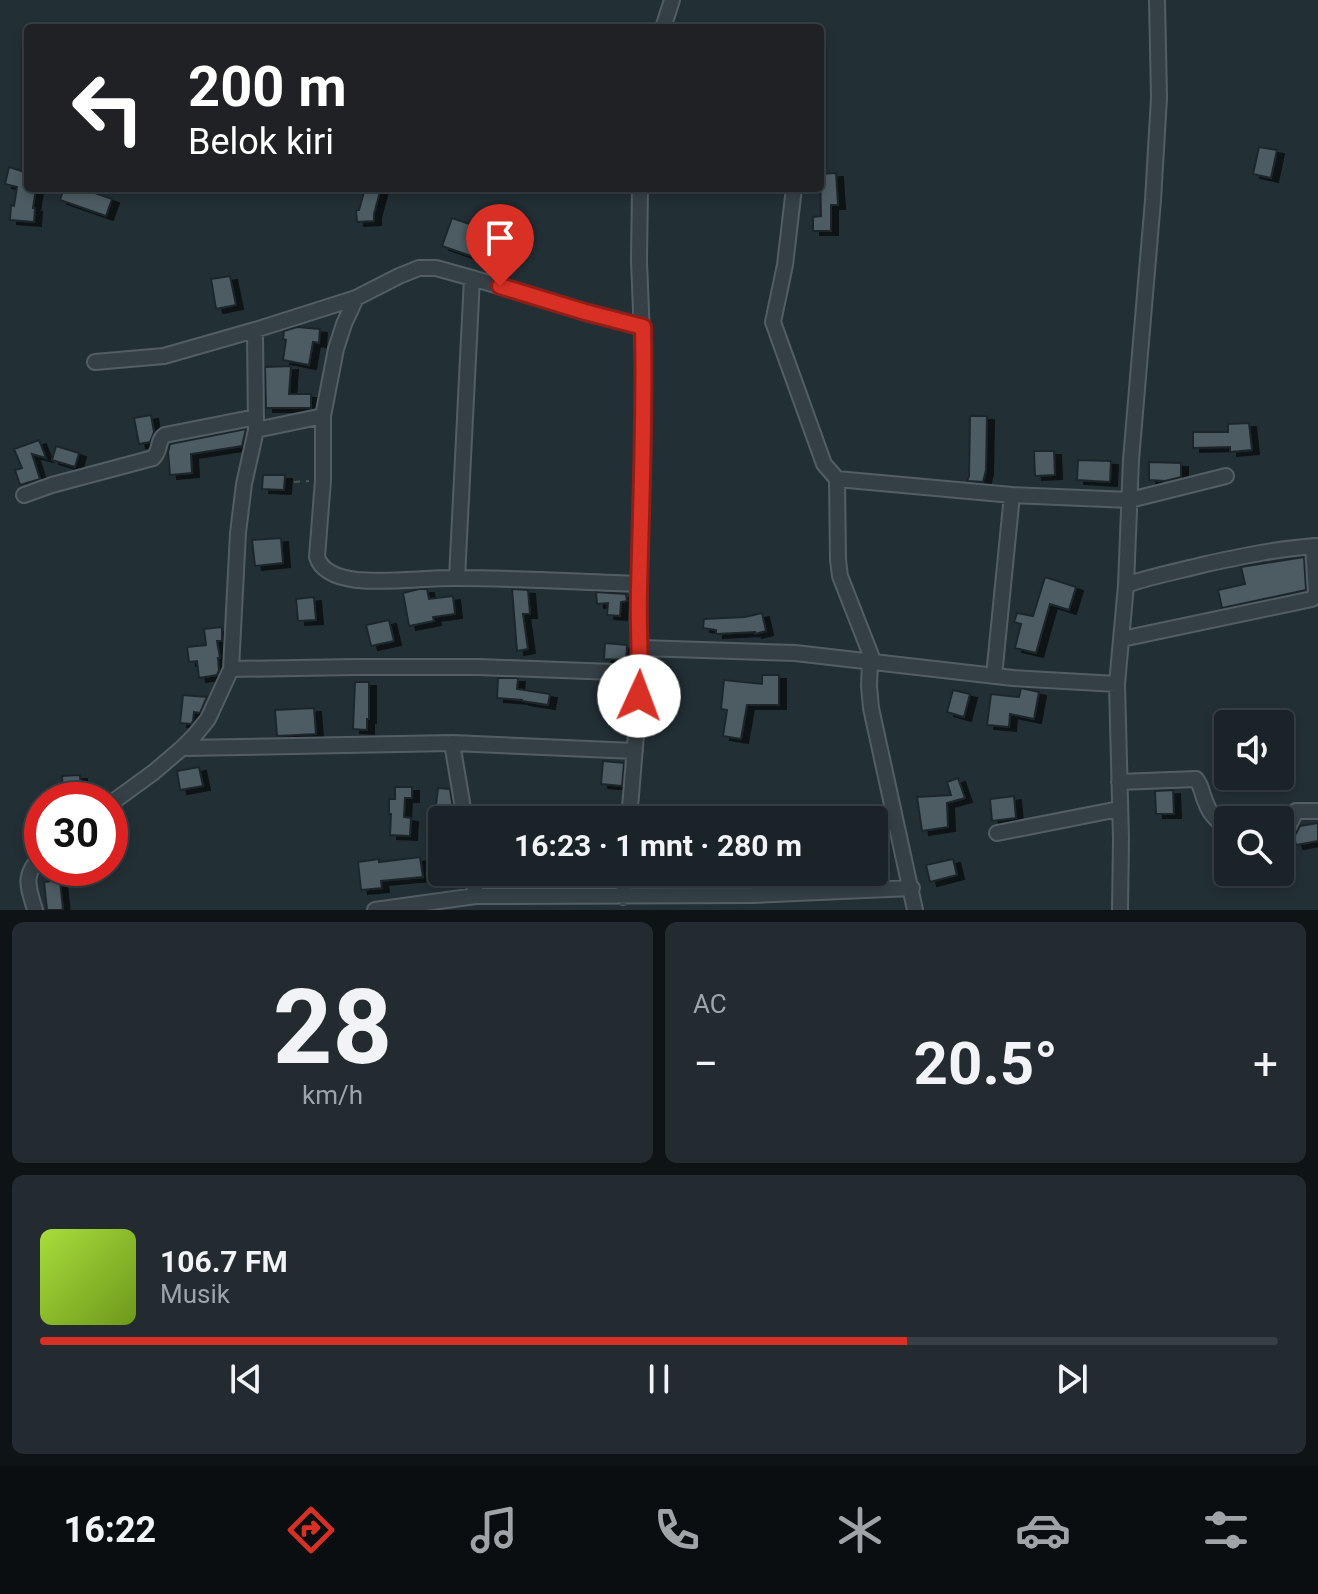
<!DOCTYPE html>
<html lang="id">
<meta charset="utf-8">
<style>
:root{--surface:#1a2328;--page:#232b30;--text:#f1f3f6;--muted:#9fa4a8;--line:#384045;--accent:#d93025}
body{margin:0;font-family:Roboto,sans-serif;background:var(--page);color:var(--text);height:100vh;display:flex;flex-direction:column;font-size:30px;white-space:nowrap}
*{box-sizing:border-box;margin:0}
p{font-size:26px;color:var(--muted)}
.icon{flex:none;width:44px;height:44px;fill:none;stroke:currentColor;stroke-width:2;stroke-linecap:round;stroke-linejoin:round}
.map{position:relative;height:910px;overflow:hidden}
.details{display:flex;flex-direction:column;gap:12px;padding:12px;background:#0e1316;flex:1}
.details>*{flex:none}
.top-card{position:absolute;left:24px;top:24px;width:800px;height:168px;border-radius:8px;box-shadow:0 4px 12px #0003,0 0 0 2px var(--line);background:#202124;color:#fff;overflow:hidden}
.controls{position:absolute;left:1214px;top:710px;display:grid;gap:16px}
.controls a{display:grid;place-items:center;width:80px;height:80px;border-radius:8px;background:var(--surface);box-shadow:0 4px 12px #0003,0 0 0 2px var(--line);font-size:40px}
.speed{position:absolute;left:24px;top:782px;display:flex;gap:16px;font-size:40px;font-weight:700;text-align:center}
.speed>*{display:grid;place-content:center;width:104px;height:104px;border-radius:50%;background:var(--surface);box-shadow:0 4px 12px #0003,0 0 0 2px var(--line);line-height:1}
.speed .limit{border:12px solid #d22;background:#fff;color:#111}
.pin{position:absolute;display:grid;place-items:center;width:68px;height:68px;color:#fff;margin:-82px -34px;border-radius:50% 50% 50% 0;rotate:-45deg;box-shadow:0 0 8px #0007}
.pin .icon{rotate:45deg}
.me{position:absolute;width:88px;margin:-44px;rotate:2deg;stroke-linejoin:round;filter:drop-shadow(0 0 6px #0008)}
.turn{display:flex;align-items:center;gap:28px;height:168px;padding:0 32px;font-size:36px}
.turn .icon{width:104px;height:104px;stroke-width:2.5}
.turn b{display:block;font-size:56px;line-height:68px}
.big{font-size:60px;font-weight:700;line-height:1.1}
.details .card{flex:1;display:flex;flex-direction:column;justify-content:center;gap:12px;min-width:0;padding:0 28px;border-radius:12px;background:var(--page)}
.details .dial{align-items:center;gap:0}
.dial b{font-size:104px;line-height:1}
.song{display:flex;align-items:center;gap:24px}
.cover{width:96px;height:96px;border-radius:12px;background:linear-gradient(135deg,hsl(80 70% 55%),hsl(80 70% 35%))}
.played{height:8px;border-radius:4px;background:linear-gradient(90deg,var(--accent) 70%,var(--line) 70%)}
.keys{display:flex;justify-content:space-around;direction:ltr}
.heat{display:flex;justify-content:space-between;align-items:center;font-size:44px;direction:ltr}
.details .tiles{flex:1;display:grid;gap:12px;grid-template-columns:1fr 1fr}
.card:last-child{grid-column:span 2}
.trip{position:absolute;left:428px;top:806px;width:460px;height:80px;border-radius:8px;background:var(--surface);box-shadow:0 4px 12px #0003,0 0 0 2px var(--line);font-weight:700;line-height:80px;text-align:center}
.dock{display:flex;height:128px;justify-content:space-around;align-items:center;background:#0a0e10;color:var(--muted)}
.dock .icon{width:56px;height:56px}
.dock .current{color:var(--accent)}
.dock b{font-size:36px;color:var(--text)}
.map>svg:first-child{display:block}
.building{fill:#4d5c64;stroke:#1c272c;stroke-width:2;filter:url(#shadow)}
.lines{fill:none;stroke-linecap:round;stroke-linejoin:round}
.minor-casing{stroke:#525e64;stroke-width:18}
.path{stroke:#485a58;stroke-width:2;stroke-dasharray:6 6;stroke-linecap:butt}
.minor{stroke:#354046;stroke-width:14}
.route-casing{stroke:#8d1f18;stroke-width:20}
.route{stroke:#d93025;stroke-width:14}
</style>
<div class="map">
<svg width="1318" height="910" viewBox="0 0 1318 910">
<defs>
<filter id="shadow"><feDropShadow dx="7" dy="4" stdDeviation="0" flood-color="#0009"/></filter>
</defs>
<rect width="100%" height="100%" fill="#222f35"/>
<!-- building -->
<path class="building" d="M1259,147l18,3 -6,28 -18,-4z
M9,167l19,6v15h8l-3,20h2l-1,14 -24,-2 1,-15 3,1 3,-19 -12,-3z
M836,173l2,32h-7v26h-18v-14l8,-1 -1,-42z
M64,188h17l31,11 -6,17 -46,-16z
M365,188h16l-7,26v7l-17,1 -1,-12h3z
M452,218l32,11 -10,28 -32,-11z
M230,276l6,29 -20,4 -5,-30z
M297,327l23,2 -1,14 -6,-1 -4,23 -26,-5 3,-20 -3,-1 1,-8z
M291,366l-2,28h22v14h-45l-1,-41z
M151,415l3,17 -4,10 -11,2 -5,-26z
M970,416h17l-1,54 -3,12 -16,-1 2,-5z
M1249,423l3,27 -22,2v-5l-37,1v-16h35v-8z
M246,429l-4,17 -51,8 1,19 -22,2 -2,-23 2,-8z
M39,440l7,18 -14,-4 8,25 -20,6 -5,-15 7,-2 -8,-19z
M56,446l23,7 -4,14 -23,-7z
M1034,451h20l1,24 -20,1z
M1078,460l33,1 -1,21 -33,-2z
M1149,462l32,1v14l-16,4 -16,-1z
M263,475h22l-1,15 -22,-1z
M281,538l2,25 -28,3 -3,-26z
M1304,557l2,33 -84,18 -4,-18 27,-6 -4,-17z
M1045,577l31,10 -7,23 -19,-6 -14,49 -21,-5 6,-24 -7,-2 3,-9 16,3z
M419,589h8l2,10 24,-3 2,18 -22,3 1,4 -25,5 -6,-33z
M512,589l16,1 2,24h-7l5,35 -11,2z
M596,592l30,2 1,7 -6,1 -1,14 -13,-1 1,-12 -11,1z
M314,597l2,23 -18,1 -2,-22z
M762,613l4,18 -11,3v-2l-39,2v-4l-13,-2 1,-9 41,-2z
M389,620l5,21 -23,5 -5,-21z
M222,627v14h-5l3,17h-2l1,12 -2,5 -18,3 -2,-17 -8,1 -2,-15 19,-2 -2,-16z
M605,643l22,2 -1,15 -22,-1z
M762,675h17v30h-32l-6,34 -18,-3 4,-26 -6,-1 3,-29 38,4z
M498,678h20l-1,11 33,5 -2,11 -26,-4v-1l-25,-2z
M355,682h14v37h-2v11l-14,-1z
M1021,688l18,4 -5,27 -24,-5 -1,13 -22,-2 4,-31 28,3z
M953,690l17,4 -6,23 -17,-5z
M183,695l24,2 -7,16 -6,-1 -1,9 -2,3 -11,-1z
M314,708l2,26 -39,2 -2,-26z
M603,761l21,2 -2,23 -21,-2z
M199,767l4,19 -23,4 -3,-19z
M80,775l1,19 -18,1 -1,-19z
M958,778l7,20 -18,5 1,24 -26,4 -5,-34 34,-2 -4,-13z
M395,787h17v11h-7l-1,19 7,1 -1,18 -20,-1 1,-21h-2v-15h6z
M438,788l12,1 4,26 -19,-2z
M1173,790l1,24h-18l-1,-23z
M1014,796l2,22 -24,3 -2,-22z
M1318,823v18l-22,4 -2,-8 6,-11z
M420,857l3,20 -42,4 1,7 -21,2 -3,-28 21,-3v3z
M953,859l4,16 -27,7 -4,-17z
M60,880l3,30h-16l-3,-28z"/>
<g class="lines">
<defs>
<path id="minor" d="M663,28l9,-28
M794,188l-9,77 -12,57 51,142 13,15 175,16 -18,181
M356,298l-12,26 -8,25 -13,67v64l-6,77c5,16 24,21 40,23 30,3 67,-2 98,-2 61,0 123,4 184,6
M95,362l69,-6 91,-26 101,-32 43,-22 20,-8h17l36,10 113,34 58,15
M256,430l67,-14
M837,479l1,81 2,16 34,87
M24,495l28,-10 101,-27c8,-7 4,-18 12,-23l91,-18
M1012,495l118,5 96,-24
M457,578l15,-300
M1126,585c26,-9 53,-14 80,-21 37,-8 74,-16 112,-18
M1122,639l190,-40 4,-5 -3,-48
M641,648l154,5 218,25 104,6
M870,662l-1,24 2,22 44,202
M231,669l125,-2h122l163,6
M452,743l13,77
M182,748l270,-5 183,8
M1119,782l77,-3c6,7 6,16 10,24 4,12 12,19 22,25
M110,804l44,-32 28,-24 13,-13 13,-16 23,-50 7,-136 6,-49 12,-54 -1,-100
M629,820l12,-147 -2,-57 5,-230 -5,-125 1,-73
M997,833l122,-24
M1280,838l4,-3 12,-24h22
M472,872l4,24
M623,897l2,-25
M35,910c-7,-24 -13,-35 7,-54
M375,910l101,-14 277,-1 159,-7
M1120,910l1,-71 -4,-155 9,-99 5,-125 22,-260 6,-102 -2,-98"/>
</defs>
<!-- minor casing -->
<use href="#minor" class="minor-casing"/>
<!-- path -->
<path class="path" d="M294,482l15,-1"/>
<!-- minor -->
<use href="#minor" class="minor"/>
</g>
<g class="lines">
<defs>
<path id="route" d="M500,286l85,26 58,15c2,88 -2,176 -4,265 -1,35 2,69 0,104"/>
</defs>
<!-- route casing -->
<use href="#route" class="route-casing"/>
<!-- route -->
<use href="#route" class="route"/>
</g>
</svg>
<div class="controls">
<a><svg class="icon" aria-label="sound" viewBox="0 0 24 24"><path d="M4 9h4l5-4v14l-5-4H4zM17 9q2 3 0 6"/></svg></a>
<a><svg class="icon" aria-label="search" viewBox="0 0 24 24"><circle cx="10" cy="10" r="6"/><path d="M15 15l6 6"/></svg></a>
</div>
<div class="speed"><div class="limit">30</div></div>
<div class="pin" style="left:500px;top:286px;background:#d93025"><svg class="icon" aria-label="arrive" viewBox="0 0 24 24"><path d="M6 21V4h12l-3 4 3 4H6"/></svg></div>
<svg class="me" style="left:639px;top:696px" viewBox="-20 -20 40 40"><circle r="19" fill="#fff"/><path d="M0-13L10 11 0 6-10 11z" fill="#d93025"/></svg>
<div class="trip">16:23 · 1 mnt · 280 m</div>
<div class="top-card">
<div class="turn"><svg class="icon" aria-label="left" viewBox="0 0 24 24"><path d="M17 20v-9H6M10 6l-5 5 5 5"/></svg><div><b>200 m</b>Belok kiri</div></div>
</div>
</div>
<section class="details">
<div class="tiles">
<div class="card dial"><b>28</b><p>km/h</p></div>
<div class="card"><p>AC</p>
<div class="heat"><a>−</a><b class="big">20.5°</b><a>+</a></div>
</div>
<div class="card">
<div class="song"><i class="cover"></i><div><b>106.7 FM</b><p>Musik</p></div></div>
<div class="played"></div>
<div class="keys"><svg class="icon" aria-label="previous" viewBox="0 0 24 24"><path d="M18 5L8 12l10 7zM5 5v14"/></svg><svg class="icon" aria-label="pause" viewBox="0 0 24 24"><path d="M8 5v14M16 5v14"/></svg><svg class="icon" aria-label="next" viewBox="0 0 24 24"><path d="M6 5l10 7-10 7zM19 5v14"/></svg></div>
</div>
</div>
</section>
<nav class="dock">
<b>16:22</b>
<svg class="icon current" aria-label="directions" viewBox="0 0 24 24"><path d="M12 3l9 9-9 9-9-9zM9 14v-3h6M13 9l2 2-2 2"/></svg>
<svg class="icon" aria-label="music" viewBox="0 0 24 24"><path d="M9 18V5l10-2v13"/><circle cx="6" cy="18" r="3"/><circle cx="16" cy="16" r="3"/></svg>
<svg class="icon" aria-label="phone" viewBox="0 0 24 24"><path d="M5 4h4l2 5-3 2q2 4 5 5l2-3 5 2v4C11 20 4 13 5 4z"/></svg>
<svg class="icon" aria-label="climate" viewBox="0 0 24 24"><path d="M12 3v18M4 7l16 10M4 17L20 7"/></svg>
<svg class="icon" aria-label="car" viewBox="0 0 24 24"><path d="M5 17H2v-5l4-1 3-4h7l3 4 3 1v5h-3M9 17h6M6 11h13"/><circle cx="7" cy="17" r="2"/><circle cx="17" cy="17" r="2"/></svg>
<svg class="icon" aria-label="filters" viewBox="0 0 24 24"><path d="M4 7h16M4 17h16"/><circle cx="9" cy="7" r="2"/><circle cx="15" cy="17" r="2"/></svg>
</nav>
